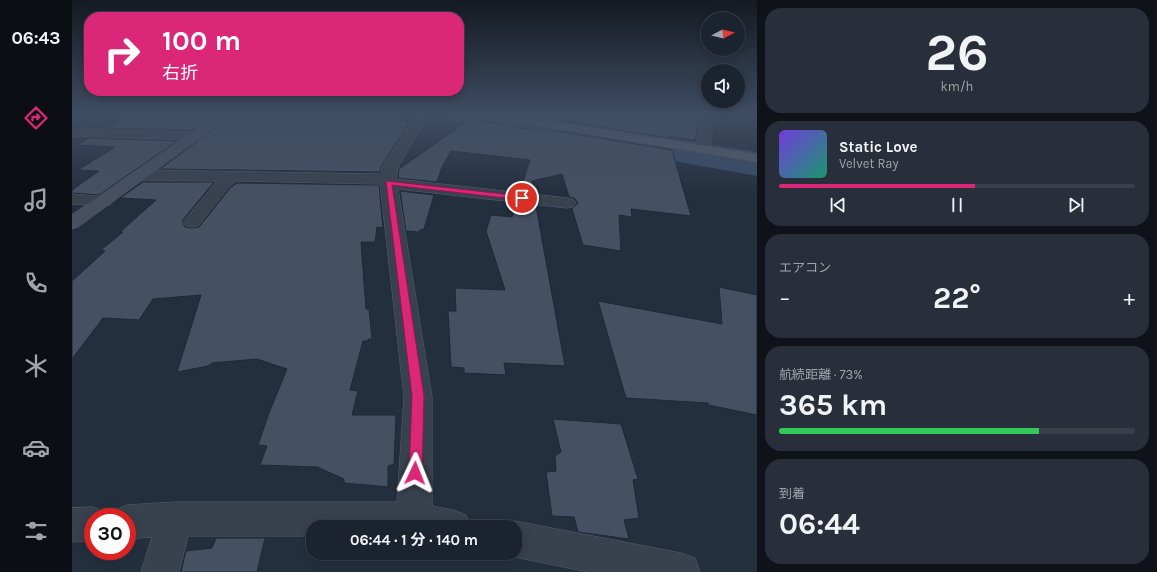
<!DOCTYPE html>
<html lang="ja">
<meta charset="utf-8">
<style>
:root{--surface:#1b232e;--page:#282f3a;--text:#f1f3f6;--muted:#a0a4aa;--line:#39404a;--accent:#db2777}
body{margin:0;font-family:Karla,"Noto Sans JP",sans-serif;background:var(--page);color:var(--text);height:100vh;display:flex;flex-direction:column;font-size:15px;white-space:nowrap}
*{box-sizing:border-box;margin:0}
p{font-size:13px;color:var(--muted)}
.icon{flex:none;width:22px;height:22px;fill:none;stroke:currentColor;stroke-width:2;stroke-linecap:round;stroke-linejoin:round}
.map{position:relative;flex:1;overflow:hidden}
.drawer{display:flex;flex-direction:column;gap:8px;padding:8px;background:#0f1319;width:400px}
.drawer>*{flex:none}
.banner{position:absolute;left:12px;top:12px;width:380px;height:84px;border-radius:16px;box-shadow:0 2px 10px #0003,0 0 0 1px var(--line);background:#db2777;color:#fff;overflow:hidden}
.needle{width:26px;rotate:83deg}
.buttons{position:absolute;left:629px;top:12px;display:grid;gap:8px}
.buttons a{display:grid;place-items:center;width:44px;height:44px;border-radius:50%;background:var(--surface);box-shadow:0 2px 10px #0003,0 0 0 1px var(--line);font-size:20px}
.speed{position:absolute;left:12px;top:508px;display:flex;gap:8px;font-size:20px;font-weight:700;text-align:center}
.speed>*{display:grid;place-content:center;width:52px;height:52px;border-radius:50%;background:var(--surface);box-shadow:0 2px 10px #0003,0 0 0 1px var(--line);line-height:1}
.speed .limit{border:6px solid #d22;background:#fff;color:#111}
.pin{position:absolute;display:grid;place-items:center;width:34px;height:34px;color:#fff;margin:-17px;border:2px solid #fff;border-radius:50%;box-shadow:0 1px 4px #0007}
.me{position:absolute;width:44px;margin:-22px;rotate:2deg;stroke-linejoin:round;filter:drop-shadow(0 0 3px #0008)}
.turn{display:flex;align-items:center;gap:14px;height:84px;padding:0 12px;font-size:18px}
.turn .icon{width:52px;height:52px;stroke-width:2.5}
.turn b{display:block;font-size:28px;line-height:34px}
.big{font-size:30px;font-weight:700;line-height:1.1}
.drawer .widget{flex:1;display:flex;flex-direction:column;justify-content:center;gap:6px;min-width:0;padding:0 14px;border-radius:16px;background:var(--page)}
.drawer .dial{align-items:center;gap:0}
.dial b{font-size:52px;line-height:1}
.song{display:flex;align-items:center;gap:12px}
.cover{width:48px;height:48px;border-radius:6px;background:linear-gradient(135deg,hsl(260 70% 55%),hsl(160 70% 35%))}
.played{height:4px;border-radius:2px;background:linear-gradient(90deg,var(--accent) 55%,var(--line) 55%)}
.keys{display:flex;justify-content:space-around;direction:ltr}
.heat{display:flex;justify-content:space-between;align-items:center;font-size:22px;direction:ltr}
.charge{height:6px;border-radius:3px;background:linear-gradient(90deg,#34c759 73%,var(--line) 0)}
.trip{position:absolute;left:234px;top:520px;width:216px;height:40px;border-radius:16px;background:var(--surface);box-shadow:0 2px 10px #0003,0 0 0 1px var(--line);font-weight:700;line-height:40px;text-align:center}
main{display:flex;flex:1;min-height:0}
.menu{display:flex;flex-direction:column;width:72px;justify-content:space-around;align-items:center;background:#0b0e12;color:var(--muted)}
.menu .icon{width:28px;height:28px}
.menu .current{color:var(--accent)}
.menu b{font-size:18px;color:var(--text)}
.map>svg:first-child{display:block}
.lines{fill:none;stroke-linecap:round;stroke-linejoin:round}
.river{fill:#394c67;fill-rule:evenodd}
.building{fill:#455162;stroke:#1f2835}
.street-casing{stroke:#565f6c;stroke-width:1}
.secondary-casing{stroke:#565f6c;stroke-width:1}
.primary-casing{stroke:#414a57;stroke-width:1}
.street{fill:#38414e;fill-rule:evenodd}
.secondary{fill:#465061;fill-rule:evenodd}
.primary{fill:#56606e;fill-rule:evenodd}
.route{fill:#db2777;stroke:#8e194d}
</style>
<main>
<nav class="menu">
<b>06:43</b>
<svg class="icon current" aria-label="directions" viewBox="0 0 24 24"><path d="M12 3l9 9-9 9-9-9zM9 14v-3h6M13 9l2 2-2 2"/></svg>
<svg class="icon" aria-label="music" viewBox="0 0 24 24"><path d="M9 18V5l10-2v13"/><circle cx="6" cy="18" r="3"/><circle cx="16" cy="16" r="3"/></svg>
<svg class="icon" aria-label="phone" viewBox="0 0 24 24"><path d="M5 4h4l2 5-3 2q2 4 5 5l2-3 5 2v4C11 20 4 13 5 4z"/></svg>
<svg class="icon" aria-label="climate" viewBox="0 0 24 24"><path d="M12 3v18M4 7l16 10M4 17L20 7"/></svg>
<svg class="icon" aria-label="car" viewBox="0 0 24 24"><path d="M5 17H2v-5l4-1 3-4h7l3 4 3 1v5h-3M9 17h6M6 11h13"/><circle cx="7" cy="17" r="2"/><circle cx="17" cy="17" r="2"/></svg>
<svg class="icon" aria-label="filters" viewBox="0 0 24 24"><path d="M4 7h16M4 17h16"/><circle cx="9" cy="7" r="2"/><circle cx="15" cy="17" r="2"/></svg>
</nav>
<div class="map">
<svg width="685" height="572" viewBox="0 0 685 572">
<rect width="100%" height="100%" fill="#242f3e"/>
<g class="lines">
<!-- river -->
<path class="river" d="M375,114h73l237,38v24l-294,-53 -11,-2z"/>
</g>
<!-- building -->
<path class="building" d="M57,114h88l-25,16 -86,-2z
M162,114h167l-4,7 12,1 -6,11 -22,33 -1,6 -220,-3z
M467,114h157l1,17 -2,9 -27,-4 1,2 -130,-21z
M396,119l71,12v-3l133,22 19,66 -60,-7 1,8 -13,-2 2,36 -38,-6 -11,-36 6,-6 -4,-5 -5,-1 -7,-23 -30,7 2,12 -14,-2 10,-31 -79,-9 -9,16 -5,15 -39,-4 1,-9 69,-48z
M17,138l88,3 -78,54 -27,-2v-3l27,-19 -21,-1 37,-23 -38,-2z
M71,182h71l-32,39 3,6 7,1 7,-1 31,-39 7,-5 142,2 4,43 -6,-1 -2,15h-14l5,67h3l3,30h-4v2h-5l-13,49 8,1 -6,24h44l-2,49 -6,2v21l-44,-4v-4l-27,-12 -57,-2 7,-19 -9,-1 11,-32 18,-44 -30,-10 -45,4 -4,3 -31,6 24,-77 -48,4 -14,21 -36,-2 -31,41v-78l33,-30 -4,-1 22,-18h-3l36,-32 -36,-2z
M328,191l34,4 -10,34 -4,1 -1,2 -13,-1z
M444,204l20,2 29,160 -61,-3 2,12 -42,-2v-5l-13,-1 -3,-56h8l-1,-23 50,2 -19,-59 5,-16 21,2z
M647,287l38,8v120l-49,-10v-2l-82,-5 -28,-97 124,23z
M481,419l68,5 17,55 -5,1 6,38 -15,2 5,19 -51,-7 -4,-15 -22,-1 -6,-44 10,-1 -1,-15 6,-4z
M144,538h49l-8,34h-76l5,-21 26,-3z"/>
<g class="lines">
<defs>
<path id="street" d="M346,114h12l-32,53 -2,12 171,19 6,1 3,4 -3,4 -6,1 -169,-19 34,208v109l21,4 13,5 5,12h-158v9h-125l-9,36h-38l11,-35 -25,2v-22h-16l3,-7 13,-5 48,-3h222l7,-105 -24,-213 -144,-3 -7,6 -31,39 -6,1 -6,-1 -3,-4 34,-41 -76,-1 -6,-2 -2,-3 2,-3 6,-2 240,4 1,-7z
M625,114h12c3,12 6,26 -2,37l-5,1 -5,-1 -2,-3 4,-17z
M0,128l123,4 5,1 2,3 -2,3 -5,1 -123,-4z
M0,194l38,3 3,4 -3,4 -6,1 -32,-2z
M21,507l13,5 2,5h-15v24l-21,1v-34z
M443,521l166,32 14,5 5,14h-112l-73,-15 -10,-4h10v-26h-13z"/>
<path id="secondary" d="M147,114h14l-155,113 -6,2v-14z"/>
<path id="primary" d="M411,114h27l247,40v8l-268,-44 -4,-1z"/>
</defs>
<!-- street casing -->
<use href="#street" class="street-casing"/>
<!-- secondary casing -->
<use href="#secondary" class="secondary-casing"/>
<!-- primary casing -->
<use href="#primary" class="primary-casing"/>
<!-- street -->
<use href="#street" class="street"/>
<!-- secondary -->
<use href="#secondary" class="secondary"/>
<!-- primary -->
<use href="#primary" class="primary"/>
</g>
<!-- sky -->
<linearGradient id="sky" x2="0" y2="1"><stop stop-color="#141a22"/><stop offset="0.59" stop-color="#3f4d63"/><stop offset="1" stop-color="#3f4d63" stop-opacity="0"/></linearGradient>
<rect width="685" height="194" fill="url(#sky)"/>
<!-- route -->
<path class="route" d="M314,181l136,15 4,2 -4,2 -130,-15 32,211 -2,77 -2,4 -5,2 -5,-2 -1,-4 3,-77z"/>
</svg>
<div class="buttons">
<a><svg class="needle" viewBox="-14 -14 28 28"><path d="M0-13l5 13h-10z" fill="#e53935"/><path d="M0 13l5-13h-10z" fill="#a0a4aa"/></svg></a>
<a><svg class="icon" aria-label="sound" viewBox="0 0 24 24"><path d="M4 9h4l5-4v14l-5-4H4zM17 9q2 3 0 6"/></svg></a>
</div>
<div class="speed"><div class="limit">30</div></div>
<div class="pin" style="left:450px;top:198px;background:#d93025"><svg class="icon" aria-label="arrive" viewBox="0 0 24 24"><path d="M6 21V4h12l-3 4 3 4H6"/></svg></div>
<svg class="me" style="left:343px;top:473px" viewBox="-20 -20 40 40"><path d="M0-17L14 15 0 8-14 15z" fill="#db2777" stroke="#fff" stroke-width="4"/></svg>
<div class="trip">06:44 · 1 分 · 140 m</div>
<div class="banner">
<div class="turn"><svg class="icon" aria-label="right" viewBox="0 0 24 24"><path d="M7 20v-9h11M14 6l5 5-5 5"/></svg><div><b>100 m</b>右折</div></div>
</div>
</div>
<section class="drawer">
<div class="widget dial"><b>26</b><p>km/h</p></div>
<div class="widget">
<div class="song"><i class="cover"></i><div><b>Static Love</b><p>Velvet Ray</p></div></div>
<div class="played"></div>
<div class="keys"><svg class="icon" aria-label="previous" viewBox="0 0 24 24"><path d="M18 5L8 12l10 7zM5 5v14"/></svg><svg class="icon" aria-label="pause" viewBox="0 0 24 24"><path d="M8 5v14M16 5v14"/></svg><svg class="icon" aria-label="next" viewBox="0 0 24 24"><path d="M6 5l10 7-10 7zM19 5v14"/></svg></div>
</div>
<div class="widget"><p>エアコン</p>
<div class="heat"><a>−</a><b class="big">22°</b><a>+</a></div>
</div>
<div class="widget"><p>航続距離 · 73%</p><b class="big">365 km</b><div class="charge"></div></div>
<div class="widget"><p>到着</p><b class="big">06:44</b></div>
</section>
</main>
